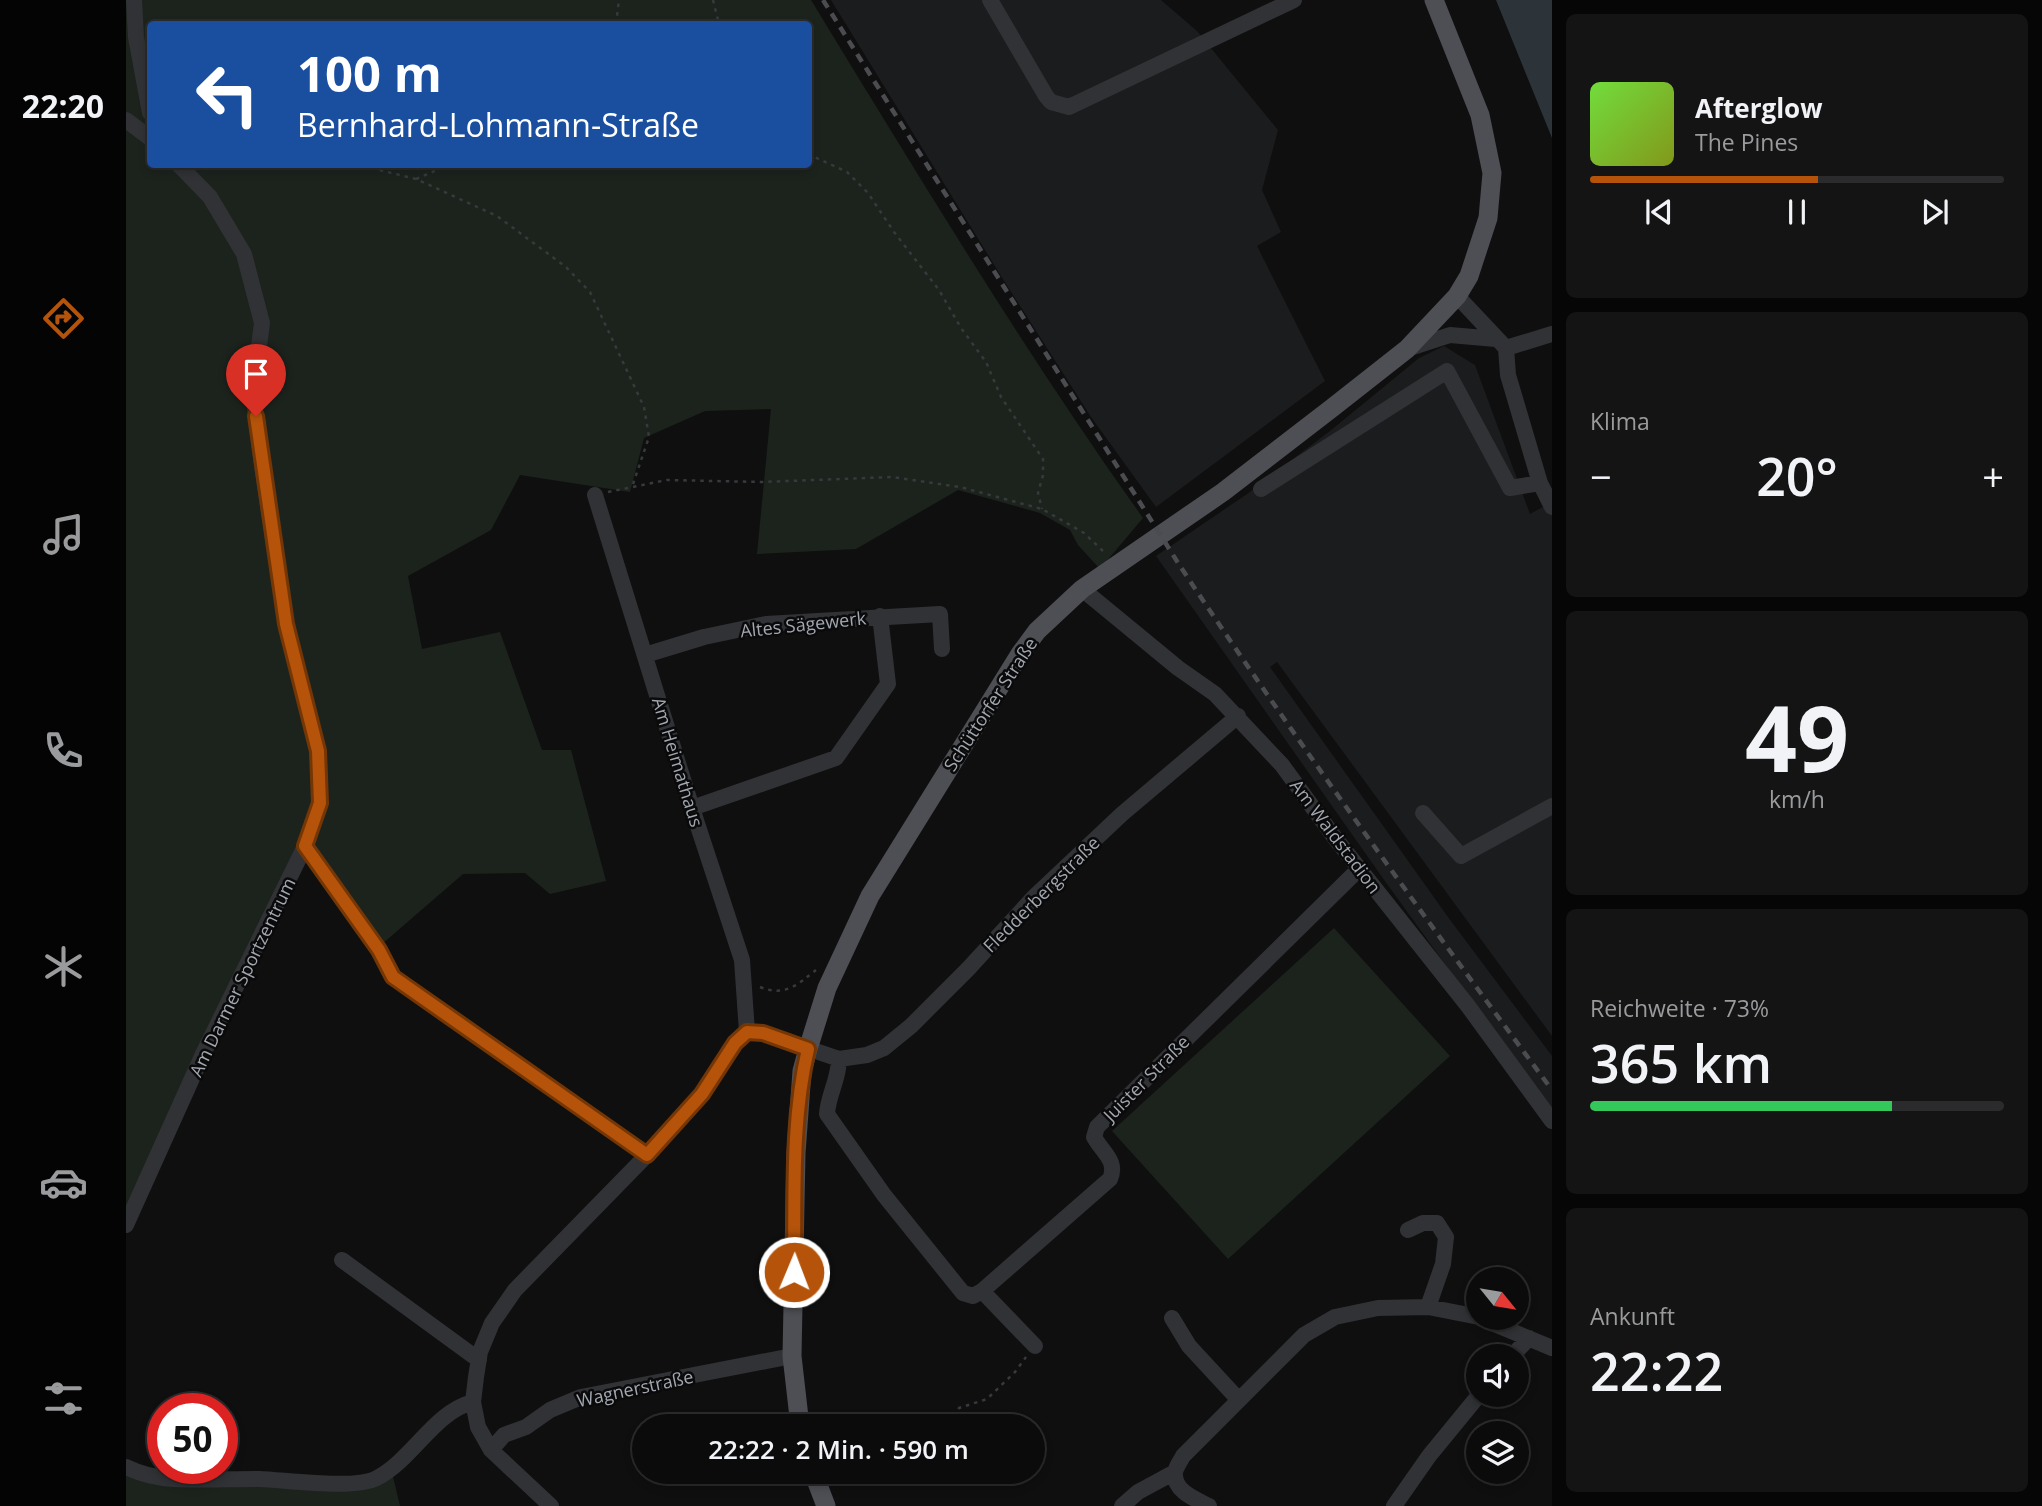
<!DOCTYPE html>
<html lang="de">
<meta charset="utf-8">
<style>
:root{--surface:#0b0b0c;--page:#141415;--text:#f1f3f6;--muted:#9a9b9d;--line:#2b2b2d;--accent:#b45309}
body{margin:0;font-family:"Open Sans",sans-serif;background:var(--page);color:var(--text);height:100vh;display:flex;flex-direction:column;font-size:26px;white-space:nowrap}
*{box-sizing:border-box;margin:0}
p{font-size:23px;color:var(--muted)}
.icon{flex:none;width:38px;height:38px;fill:none;stroke:currentColor;stroke-width:2;stroke-linecap:round;stroke-linejoin:round}
.map{position:relative;flex:1;overflow:hidden}
.drawer{display:flex;flex-direction:column;gap:14px;padding:14px;background:#060607;width:490px}
.drawer>*{flex:none}
.top-card{position:absolute;left:21px;top:21px;width:665px;height:147px;border-radius:7px;box-shadow:0 4px 10px #0003,0 0 0 2px var(--line);background:#1a4fa0;color:#fff;overflow:hidden}
.needle{width:46px;rotate:120deg}
.tools{position:absolute;left:1340px;top:1267px;display:grid;gap:14px}
.tools a{display:grid;place-items:center;width:63px;height:63px;border-radius:50%;background:var(--surface);box-shadow:0 4px 10px #0003,0 0 0 2px var(--line);font-size:35px}
.speed{position:absolute;left:21px;top:1393px;display:flex;gap:14px;font-size:35px;font-weight:700;text-align:center}
.speed>*{display:grid;place-content:center;width:91px;height:91px;border-radius:50%;background:var(--surface);box-shadow:0 4px 10px #0003,0 0 0 2px var(--line);line-height:1}
.speed .limit{border:10px solid #d22;background:#fff;color:#111}
.pin{position:absolute;display:grid;place-items:center;width:60px;height:60px;color:#fff;margin:-72px -30px;border-radius:50% 50% 50% 0;rotate:-45deg;box-shadow:0 0 7px #0007}
.pin .icon{rotate:45deg}
.me{position:absolute;width:77px;margin:-38px;rotate:1deg;stroke-linejoin:round;filter:drop-shadow(0 0 5px #0008)}
.turn{display:flex;align-items:center;gap:24px;height:147px;padding:0 35px;font-size:32px}
.turn .icon{width:91px;height:91px;stroke-width:2.5}
.turn b{display:block;font-size:49px;line-height:60px}
.big{font-size:52px;font-weight:600;line-height:1.1}
.drawer .card{flex:1;display:flex;flex-direction:column;justify-content:center;gap:10px;min-width:0;padding:0 24px;border-radius:10px;background:var(--page)}
.drawer .dial{align-items:center;gap:0}
.dial b{font-size:91px;line-height:1}
.song{display:flex;align-items:center;gap:21px}
.cover{width:84px;height:84px;border-radius:10px;background:linear-gradient(135deg,hsl(100 70% 55%),hsl(70 70% 35%))}
.played{height:7px;border-radius:4px;background:linear-gradient(90deg,var(--accent) 55%,var(--line) 55%)}
.keys{display:flex;justify-content:space-around;direction:ltr}
.heat{display:flex;justify-content:space-between;align-items:center;font-size:38px;direction:ltr}
.charge{height:10px;border-radius:5px;background:linear-gradient(90deg,#34c759 73%,var(--line) 0)}
.trip{position:absolute;left:506px;top:1414px;width:413px;height:70px;border-radius:35px;background:var(--surface);box-shadow:0 4px 10px #0003,0 0 0 2px var(--line);font-weight:600;line-height:70px;text-align:center}
main{display:flex;flex:1;min-height:0}
.tabs{display:flex;flex-direction:column;width:126px;justify-content:space-around;align-items:center;background:#040405;color:var(--muted)}
.tabs .icon{width:49px;height:49px}
.tabs .on{color:var(--accent)}
.tabs b{font-size:32px;color:var(--text)}
.map>svg:first-child{display:block}
.built{fill:#1b1c1d}
.green{fill:#1c231d;fill-rule:evenodd}
.water{fill:#2c3439}
.lines{fill:none;stroke-linecap:round;stroke-linejoin:round}
.path{stroke:#37393c;stroke-width:2.5;stroke-dasharray:3.5 5;stroke-linecap:butt}
.minor{stroke:#313235;stroke-width:16}
.major{stroke:#4d4f54;stroke-width:19}
.rail{stroke:#4a4c50;stroke-width:4.5;stroke-dasharray:9 7;stroke-linecap:butt}
.route-casing{stroke:#753606;stroke-width:18}
.route{stroke:#b45309;stroke-width:12}
.labels{text-anchor:middle;dominant-baseline:central;stroke-width:5;stroke-linejoin:round;paint-order:stroke}
.street-label{font-size:18px;fill:#a2a7b0;stroke:#0a0a0b}
</style>
<main>
<nav class="tabs">
<b>22:20</b>
<svg class="icon on" aria-label="directions" viewBox="0 0 24 24"><path d="M12 3l9 9-9 9-9-9zM9 14v-3h6M13 9l2 2-2 2"/></svg>
<svg class="icon" aria-label="music" viewBox="0 0 24 24"><path d="M9 18V5l10-2v13"/><circle cx="6" cy="18" r="3"/><circle cx="16" cy="16" r="3"/></svg>
<svg class="icon" aria-label="phone" viewBox="0 0 24 24"><path d="M5 4h4l2 5-3 2q2 4 5 5l2-3 5 2v4C11 20 4 13 5 4z"/></svg>
<svg class="icon" aria-label="climate" viewBox="0 0 24 24"><path d="M12 3v18M4 7l16 10M4 17L20 7"/></svg>
<svg class="icon" aria-label="car" viewBox="0 0 24 24"><path d="M5 17H2v-5l4-1 3-4h7l3 4 3 1v5h-3M9 17h6M6 11h13"/><circle cx="7" cy="17" r="2"/><circle cx="17" cy="17" r="2"/></svg>
<svg class="icon" aria-label="filters" viewBox="0 0 24 24"><path d="M4 7h16M4 17h16"/><circle cx="9" cy="7" r="2"/><circle cx="15" cy="17" r="2"/></svg>
</nav>
<div class="map">
<svg width="1426" height="1506" viewBox="0 0 1426 1506">
<rect width="100%" height="100%" fill="#0f0f10"/>
<!-- built -->
<path class="built" d="M705,0h330l36,31 81,99 -16,60 19,42 -24,14 68,135 -169,126 -65,-90 -90,-141z
M1318,346l31,19 55,149 22,-12v534l-275,-374 -7,5 178,250 104,139v56l-170,-235 -226,-321 91,-62 83,-63 89,-73z"/>
<!-- green -->
<path class="green" d="M0,0h685c107,175 213,351 332,518l-43,51 -22,-24 -8,-15 -30,-17 -82,-23 -102,59 -99,5 14,-145 -66,2 -61,27 -14,54 -110,-17 -29,55 -83,46 14,73 78,-17 42,118h29l35,131 -56,13 -25,-21 -62,1 -89,77 -72,-103 -176,372zM24,24h658v140h-658z
M1208,928l116,128 -222,203 -116,-128z
M265,1468l9,38h-274v-37l212,16z"/>
<!-- water -->
<path class="water" d="M1370,0h56v138z"/>
<g class="lines">
<!-- path -->
<path class="path" d="M587,0l6,24
M490,24l3,-24
M682,154l39,18 21,21 26,39 45,58 22,38 25,34 15,35 42,62v16l-5,18 4,16
M229,164l61,15 81,37 69,51 24,25 54,115 5,30 -17,50
M290,179l35,-15
M482,492l59,-12 94,2 132,-5 67,10 82,22 42,24 20,19
M634,987c25,10 37,-2 56,-17
M830,1426l3,-18 28,-9 28,-27 11,-15
M820,1478l2,-6"/>
<!-- minor -->
<path class="minor" d="M8,0l2,37 14,76
M864,0l56,96 5,6 18,5 225,-107
M0,120l24,18
M1331,296l49,52 2,27 32,108 12,24
M1380,348l46,-14
M1281,349l43,-14 46,4
M1135,489l186,-118 63,117 30,-5
M469,495l96,310 51,155 5,72
M956,589l96,79 37,26 67,71 53,73 133,168 84,115
M519,655l59,-18 62,-13 174,-10 2,35
M566,808l144,-50 52,-74 -8,-68
M1297,813l38,43 91,-50
M179,846l74,104 14,27 254,178
M713,1059c0,20 -11,36 -12,55l57,81 79,98 10,3 9,-5 128,-112c8,-18 -8,-27 -16,-42l3,-10 263,-259
M0,1225l77,-171 102,-208 15,-43 -2,-52 -32,-127 -24,-158 -9,-74 9,-69 -18,-69 -34,-57 -32,-33
M1282,1230l15,-7h14l9,14 -3,27 -15,43
M216,1260l137,100
M856,1291l53,55
M1046,1318l17,28 49,53
M1354,1318l72,30
M1386,1356l17,-18
M365,1450l13,-15 22,-8 24,-17 31,-13 211,-41
M0,1467c14,7 31,11 47,12 28,1 57,0 86,0 28,1 95,11 118,-1 36,-19 57,-66 96,-76
M425,1506l-60,-56 -13,-23 -5,-25 3,-25 4,-25 12,-29 23,-33 132,-135 55,-61 33,-51 12,-11 16,1 76,26 28,-4 17,-7 27,-22 57,-57 67,-73 87,-82 116,-98
M996,1506l16,-14 37,-20
M1083,1506c-14,-7 -36,-15 -34,-34 1,-5 6,-12 8,-16l121,-121 31,-18 43,-9 50,-1 51,10
M1268,1506l35,-50 50,-61"/>
<!-- major -->
<path class="major" d="M674,1426l-8,-70 4,-203 6,-82 6,-22 19,-61 43,-92 150,-242 17,-23 45,-42 141,-97 109,-84 75,-59 50,-53 12,-20 19,-58 4,-45 -12,-58 -46,-115
M687,1472l13,34"/>
<!-- rail -->
<path class="rail" d="M697,0l357,566c119,179 245,352 372,524"/>
</g>
<g class="lines">
<defs>
<path id="route" d="M130,416l30,208 32,127 2,52 -15,43 74,104 14,27 254,178 55,-61 33,-51 12,-11 16,1 45,16c-17,72 -13,150 -14,223"/>
</defs>
<!-- route casing -->
<use href="#route" class="route-casing"/>
<!-- route -->
<use href="#route" class="route"/>
</g>
<g class="labels">
<!-- street labels -->
<g class="street-label">
<text transform="translate(677 624) rotate(-6)">Altes Sägewerk</text>
<text transform="translate(864 704) rotate(-57)">Schüttorfer Straße</text>
<text transform="translate(552 762) rotate(73)">Am Heimathaus</text>
<text transform="translate(1210 836) rotate(53)">Am Waldstadion</text>
<text transform="translate(915 894) rotate(-45)">Fledderbergstraße</text>
<text transform="translate(116 977) rotate(-64)">Am Darmer Sportzentrum</text>
<text transform="translate(1020 1078) rotate(-45)">Juister Straße</text>
<text transform="translate(509 1388) rotate(-12)">Wagnerstraße</text>
</g>
</g>
</svg>
<div class="tools">
<a><svg class="needle" viewBox="-14 -14 28 28"><path d="M0-13l5 13h-10z" fill="#e53935"/><path d="M0 13l5-13h-10z" fill="#9a9b9d"/></svg></a>
<a><svg class="icon" aria-label="sound" viewBox="0 0 24 24"><path d="M4 9h4l5-4v14l-5-4H4zM17 9q2 3 0 6"/></svg></a>
<a><svg class="icon" aria-label="layers" viewBox="0 0 24 24"><path d="M12 4l9 5-9 5-9-5zM3 14l9 5 9-5"/></svg></a>
</div>
<div class="speed"><div class="limit">50</div></div>
<div class="pin" style="left:130px;top:416px;background:#d93025"><svg class="icon" aria-label="arrive" viewBox="0 0 24 24"><path d="M6 21V4h12l-3 4 3 4H6"/></svg></div>
<svg class="me" style="left:668px;top:1272px" viewBox="-20 -20 40 40"><circle r="17" fill="#b45309" stroke="#fff" stroke-width="3"/><path d="M0-11L8 9 0 5-8 9z" fill="#fff"/></svg>
<div class="trip">22:22 · 2 Min. · 590 m</div>
<div class="top-card">
<div class="turn"><svg class="icon" aria-label="left" viewBox="0 0 24 24"><path d="M17 20v-9H6M10 6l-5 5 5 5"/></svg><div><b>100 m</b>Bernhard-Lohmann-Straße</div></div>
</div>
</div>
<section class="drawer">
<div class="card">
<div class="song"><i class="cover"></i><div><b>Afterglow</b><p>The Pines</p></div></div>
<div class="played"></div>
<div class="keys"><svg class="icon" aria-label="previous" viewBox="0 0 24 24"><path d="M18 5L8 12l10 7zM5 5v14"/></svg><svg class="icon" aria-label="pause" viewBox="0 0 24 24"><path d="M8 5v14M16 5v14"/></svg><svg class="icon" aria-label="next" viewBox="0 0 24 24"><path d="M6 5l10 7-10 7zM19 5v14"/></svg></div>
</div>
<div class="card"><p>Klima</p>
<div class="heat"><a>−</a><b class="big">20°</b><a>+</a></div>
</div>
<div class="card dial"><b>49</b><p>km/h</p></div>
<div class="card"><p>Reichweite · 73%</p><b class="big">365 km</b><div class="charge"></div></div>
<div class="card"><p>Ankunft</p><b class="big">22:22</b></div>
</section>
</main>
